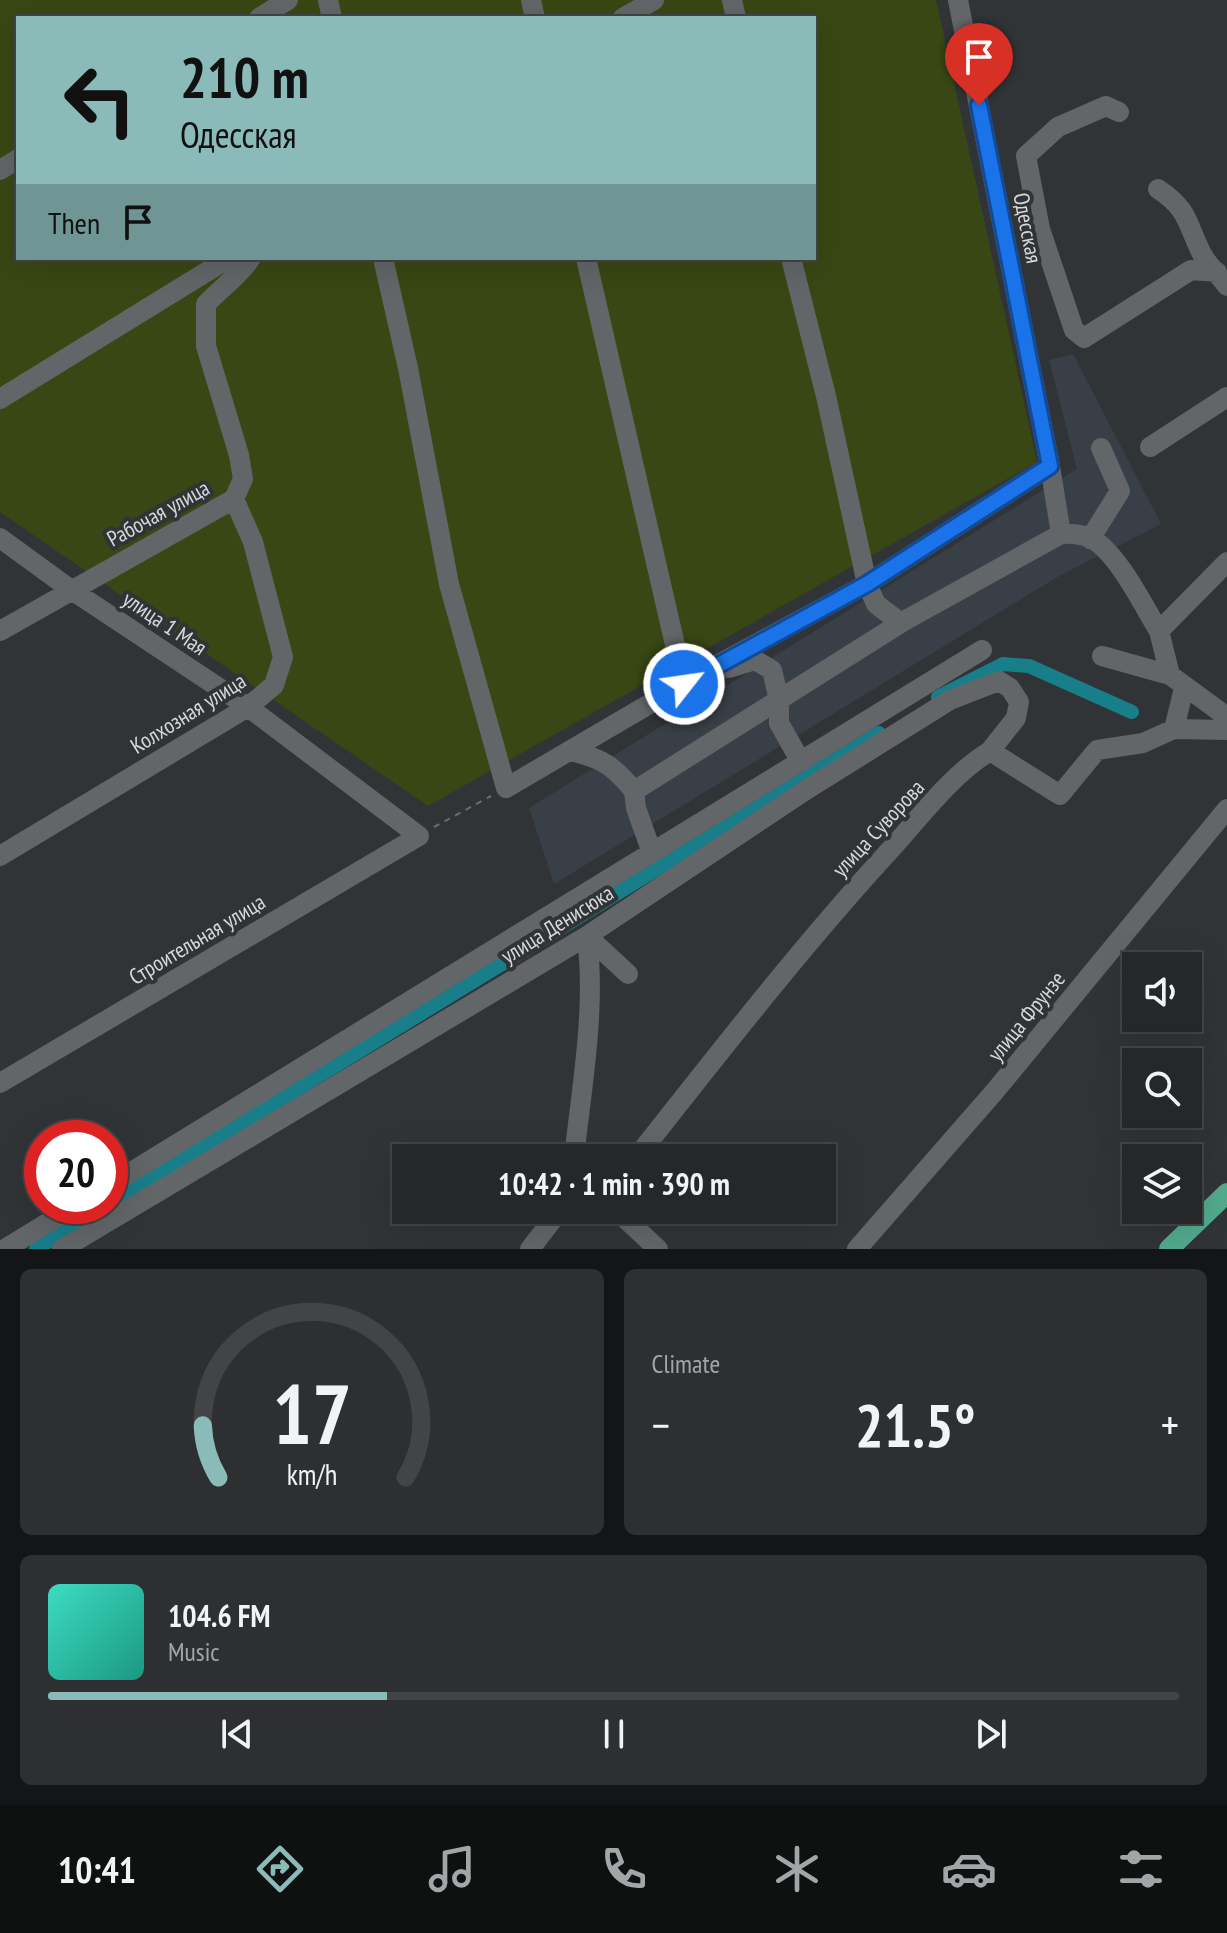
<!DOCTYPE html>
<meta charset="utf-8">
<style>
:root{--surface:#252729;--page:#2d2f31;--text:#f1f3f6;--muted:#a3a5a8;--line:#424446;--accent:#8bbbb9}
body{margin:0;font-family:"PT Sans Narrow",sans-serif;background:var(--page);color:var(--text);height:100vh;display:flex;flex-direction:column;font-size:30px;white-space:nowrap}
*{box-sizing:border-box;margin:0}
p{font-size:26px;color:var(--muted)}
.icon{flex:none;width:44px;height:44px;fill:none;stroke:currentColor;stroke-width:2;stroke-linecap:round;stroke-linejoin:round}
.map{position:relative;height:1249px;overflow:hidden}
.panel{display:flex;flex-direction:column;gap:20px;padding:20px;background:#141517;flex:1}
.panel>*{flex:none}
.banner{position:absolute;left:16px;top:16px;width:800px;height:244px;border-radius:0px;box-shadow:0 8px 32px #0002,0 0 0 2px var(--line);background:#8bbbb9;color:#111;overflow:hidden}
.tools{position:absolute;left:1122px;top:952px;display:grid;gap:16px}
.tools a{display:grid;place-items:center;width:80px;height:80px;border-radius:0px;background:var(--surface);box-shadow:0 8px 32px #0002,0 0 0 2px var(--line);font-size:40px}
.speed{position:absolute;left:24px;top:1120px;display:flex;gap:16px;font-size:40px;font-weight:700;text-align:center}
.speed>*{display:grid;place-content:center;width:104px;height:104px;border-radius:50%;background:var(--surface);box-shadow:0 8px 32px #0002,0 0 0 2px var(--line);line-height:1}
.speed .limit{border:12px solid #d22;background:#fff;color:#111}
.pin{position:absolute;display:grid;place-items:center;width:68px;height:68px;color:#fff;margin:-82px -34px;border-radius:50% 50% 50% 0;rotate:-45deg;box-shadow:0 0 8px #0007}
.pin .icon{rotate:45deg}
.me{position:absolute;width:88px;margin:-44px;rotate:60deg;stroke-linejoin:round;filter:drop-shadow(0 0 6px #0008)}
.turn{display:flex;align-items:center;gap:28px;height:168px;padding:0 32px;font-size:36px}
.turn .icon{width:104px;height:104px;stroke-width:2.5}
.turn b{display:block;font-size:56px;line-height:68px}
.then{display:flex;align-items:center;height:76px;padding:0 32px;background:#0003;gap:16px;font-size:30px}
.big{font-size:60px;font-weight:700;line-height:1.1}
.panel .tile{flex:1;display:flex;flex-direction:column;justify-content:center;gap:12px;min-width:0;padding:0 28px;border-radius:12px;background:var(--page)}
.panel .dial{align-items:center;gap:0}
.dial svg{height:208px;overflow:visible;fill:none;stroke:var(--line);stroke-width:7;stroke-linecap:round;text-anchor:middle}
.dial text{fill:var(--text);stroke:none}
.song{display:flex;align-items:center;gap:24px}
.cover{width:96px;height:96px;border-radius:12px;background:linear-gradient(135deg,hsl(170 70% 55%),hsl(170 70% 35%))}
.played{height:8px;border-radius:4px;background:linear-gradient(90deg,var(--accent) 30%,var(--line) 30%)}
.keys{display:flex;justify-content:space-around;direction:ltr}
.heat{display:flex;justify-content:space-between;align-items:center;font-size:44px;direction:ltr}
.panel .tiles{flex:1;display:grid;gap:20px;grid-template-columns:1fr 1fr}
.tile:last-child{grid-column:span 2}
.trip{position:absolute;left:392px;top:1144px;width:444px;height:80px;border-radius:0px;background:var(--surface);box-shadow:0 8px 32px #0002,0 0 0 2px var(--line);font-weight:700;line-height:80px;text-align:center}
.tabs{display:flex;height:128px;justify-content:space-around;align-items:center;background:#0f1010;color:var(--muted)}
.tabs .icon{width:56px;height:56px}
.tabs .selected{color:var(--accent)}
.tabs b{font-size:36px;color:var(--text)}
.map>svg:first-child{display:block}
.built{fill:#383f47}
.green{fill:#394714;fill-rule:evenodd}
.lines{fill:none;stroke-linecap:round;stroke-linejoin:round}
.canal{stroke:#187e8a;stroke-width:14}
.path{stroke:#6a6d6f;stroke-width:2;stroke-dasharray:6 6;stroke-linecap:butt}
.minor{stroke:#636669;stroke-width:20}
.major{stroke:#52aa8c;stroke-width:20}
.route-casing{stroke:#114b97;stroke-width:20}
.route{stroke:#1a73e8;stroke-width:14}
.labels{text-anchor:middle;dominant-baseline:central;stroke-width:8;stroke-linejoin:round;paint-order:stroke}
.street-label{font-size:22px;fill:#d6d8da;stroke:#313437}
</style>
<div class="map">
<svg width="1227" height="1249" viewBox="0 0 1227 1249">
<rect width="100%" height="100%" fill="#313437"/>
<!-- built -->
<path class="built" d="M1073,354l88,170 -102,52 -505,308 -25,-76 548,-339 -28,-109z"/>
<!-- green -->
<path class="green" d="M0,0h936l101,462 -609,344 -428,-294zM18,18h796v240h-796z"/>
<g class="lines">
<!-- canal -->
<path class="canal" d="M938,697l65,-33 26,2 103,46
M110,1204l769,-471
M36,1249l70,-43"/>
<!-- path -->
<path class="path" d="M434,827l57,-31"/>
<!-- minor -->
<path class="minor" d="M328,0l4,18
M531,0l4,18
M732,0l4,18
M958,0l92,466 11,68
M259,18l29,-18
M623,18l31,-18
M1119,112l-13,-6 -48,21 -32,29 14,73 34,101 10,8 107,-68 26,2
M0,170l18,-11
M1158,189c33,22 28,35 45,67 6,10 17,20 24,30
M383,258l25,110 41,216 57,204 198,-116 163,-88 183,-118
M586,258l98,426
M791,258l35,138 41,188 9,20 25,19
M0,399l229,-141
M1150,447l77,-50
M0,538l70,51 178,118 171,129 -419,247
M1090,539l30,-48 -19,-43
M0,631l234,-132 9,-20 -4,-24 -33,-109v-42c15,-16 33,-28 45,-46
M1102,656l68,19 57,42
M729,668l26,-8 17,10 7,30v23l22,39
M1170,675l-11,-44 68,-69
M1174,729l10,-41
M570,751c32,7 44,15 64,40
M652,853l-16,-45 -2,-17 270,-170 157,-87c13,-1 25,0 36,8 24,18 46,63 62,89
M0,856l248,-149 26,-22 9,-28 -30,-115 -19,-43
M587,936l41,38
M574,1158c8,-74 22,-148 13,-222
M636,1158c83,-105 165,-211 255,-309 30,-33 60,-74 99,-98l70,44 37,-45 46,-7 31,-14 53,1
M110,1185l872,-535
M616,1210l42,39
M5,1249l70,-43
M62,1249l525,-313 219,-146 144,-90 49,-19 11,7 9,14 -3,16 -26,33
M530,1249l30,-39
M857,1249l138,-158 232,-282"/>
<!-- major -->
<path class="major" d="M1169,1249l58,-56"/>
</g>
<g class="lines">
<defs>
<path id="route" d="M684,684l183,-100 183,-118 -71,-361"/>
</defs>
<!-- route casing -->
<use href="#route" class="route-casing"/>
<!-- route -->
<use href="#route" class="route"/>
</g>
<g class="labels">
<!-- street labels -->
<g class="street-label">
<text transform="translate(1028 228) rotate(79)">Одесская</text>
<text transform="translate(158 513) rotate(-29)">Рабочая улица</text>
<text transform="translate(165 623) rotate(34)">улица 1 Мая</text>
<text transform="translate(188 713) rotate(-32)">Колхозная улица</text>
<text transform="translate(878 828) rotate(-47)">улица Суворова</text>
<text transform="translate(557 924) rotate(-32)">улица Денисюка</text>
<text transform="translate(197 939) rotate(-31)">Строительная улица</text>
<text transform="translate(1026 1016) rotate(-51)">улица Фрунзе</text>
</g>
</g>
</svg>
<div class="tools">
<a><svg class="icon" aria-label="sound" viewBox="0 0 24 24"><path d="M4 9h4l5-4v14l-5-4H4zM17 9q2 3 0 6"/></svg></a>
<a><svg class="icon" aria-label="search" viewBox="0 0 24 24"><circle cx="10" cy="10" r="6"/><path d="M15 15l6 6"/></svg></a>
<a><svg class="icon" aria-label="layers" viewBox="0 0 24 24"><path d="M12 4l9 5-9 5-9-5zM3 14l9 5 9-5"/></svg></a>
</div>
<div class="speed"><div class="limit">20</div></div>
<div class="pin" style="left:979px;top:105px;background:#d93025"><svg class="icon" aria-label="arrive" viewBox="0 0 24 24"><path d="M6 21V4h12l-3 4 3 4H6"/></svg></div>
<svg class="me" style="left:684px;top:684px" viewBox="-20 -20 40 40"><circle r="17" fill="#1a73e8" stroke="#fff" stroke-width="3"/><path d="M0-11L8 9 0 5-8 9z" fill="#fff"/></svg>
<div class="trip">10:42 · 1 min · 390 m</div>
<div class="banner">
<div class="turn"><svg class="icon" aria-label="left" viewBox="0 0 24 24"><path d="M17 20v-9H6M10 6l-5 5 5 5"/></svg><div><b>210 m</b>Одесская</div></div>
<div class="then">Then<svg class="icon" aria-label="arrive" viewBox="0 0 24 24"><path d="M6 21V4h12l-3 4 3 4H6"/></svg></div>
</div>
</div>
<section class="panel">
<div class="tiles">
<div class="tile dial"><svg viewBox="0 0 100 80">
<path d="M14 69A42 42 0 1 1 86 69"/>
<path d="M14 69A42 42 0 0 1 8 49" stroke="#8bbbb9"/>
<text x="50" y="56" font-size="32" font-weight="700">17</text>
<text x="50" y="72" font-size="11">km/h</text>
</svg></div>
<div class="tile"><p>Climate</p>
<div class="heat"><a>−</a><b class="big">21.5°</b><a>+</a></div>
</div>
<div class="tile">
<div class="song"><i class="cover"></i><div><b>104.6 FM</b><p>Music</p></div></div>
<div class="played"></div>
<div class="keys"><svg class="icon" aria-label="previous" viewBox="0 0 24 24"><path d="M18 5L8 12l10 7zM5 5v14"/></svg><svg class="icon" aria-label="pause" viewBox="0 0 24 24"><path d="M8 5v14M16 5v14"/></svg><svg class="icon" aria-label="next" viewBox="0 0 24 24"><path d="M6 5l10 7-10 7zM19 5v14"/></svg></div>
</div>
</div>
</section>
<nav class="tabs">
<b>10:41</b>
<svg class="icon selected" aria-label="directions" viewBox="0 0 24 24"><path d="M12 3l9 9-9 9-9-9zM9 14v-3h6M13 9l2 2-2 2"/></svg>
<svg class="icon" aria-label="music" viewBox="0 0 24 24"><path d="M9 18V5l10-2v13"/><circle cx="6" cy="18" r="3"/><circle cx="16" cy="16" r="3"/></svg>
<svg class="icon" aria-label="phone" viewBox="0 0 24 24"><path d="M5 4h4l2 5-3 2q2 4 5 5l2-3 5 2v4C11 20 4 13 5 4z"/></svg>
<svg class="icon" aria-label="climate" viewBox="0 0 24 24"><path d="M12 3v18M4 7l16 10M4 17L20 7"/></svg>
<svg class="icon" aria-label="car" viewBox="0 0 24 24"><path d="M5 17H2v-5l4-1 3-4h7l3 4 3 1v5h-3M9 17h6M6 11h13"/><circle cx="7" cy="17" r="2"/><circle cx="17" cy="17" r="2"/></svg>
<svg class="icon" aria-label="filters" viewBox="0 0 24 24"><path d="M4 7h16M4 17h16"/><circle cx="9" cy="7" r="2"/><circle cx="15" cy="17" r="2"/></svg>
</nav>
